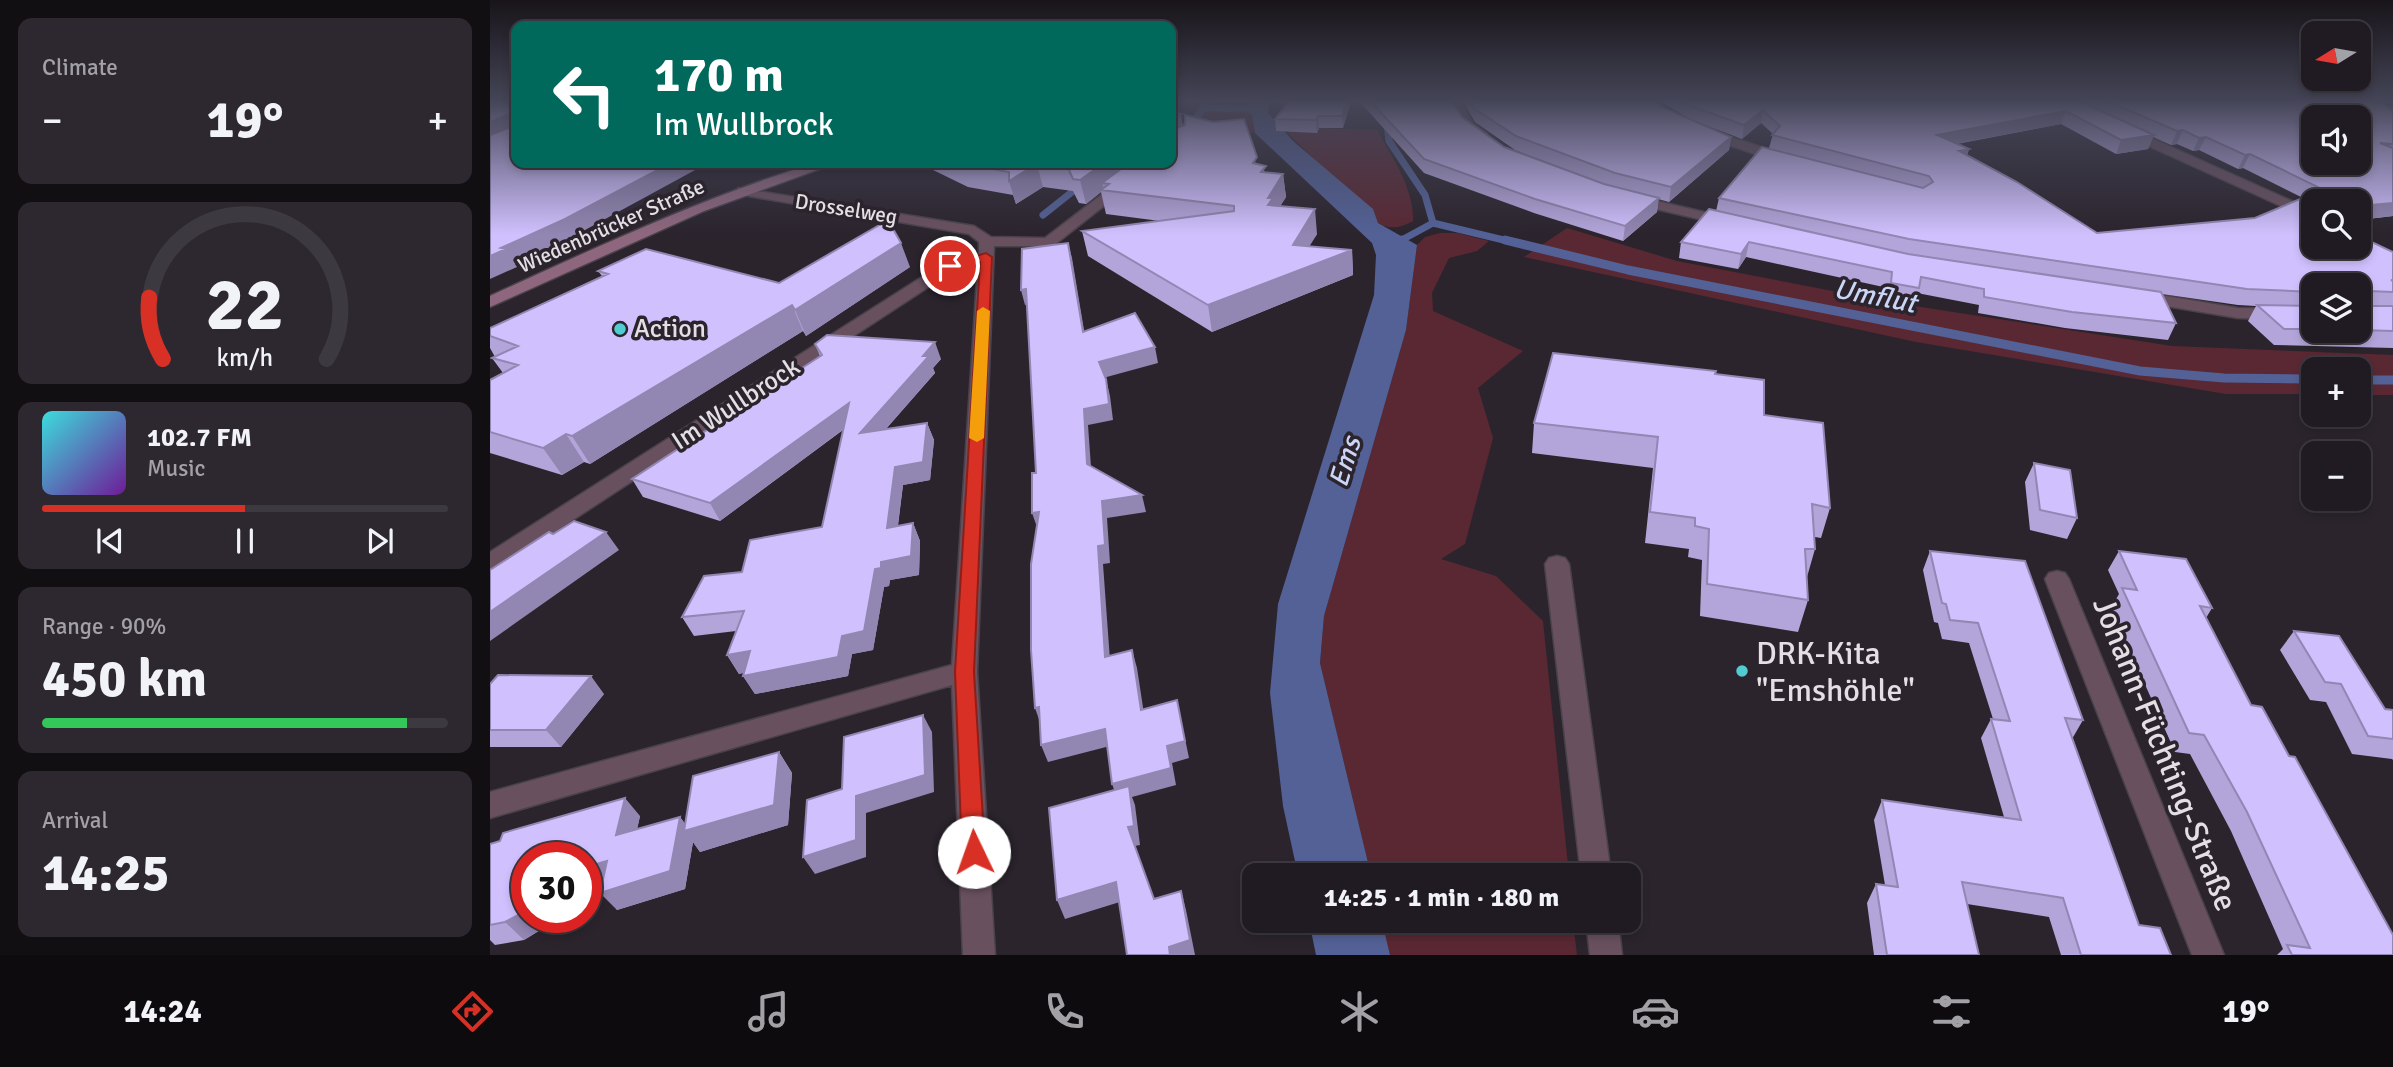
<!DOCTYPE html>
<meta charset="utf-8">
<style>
:root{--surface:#201b22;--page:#2d282f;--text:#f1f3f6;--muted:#a2a1a5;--line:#3d3940;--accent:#d93025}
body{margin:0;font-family:Signika,sans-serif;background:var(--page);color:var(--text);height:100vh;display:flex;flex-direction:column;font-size:26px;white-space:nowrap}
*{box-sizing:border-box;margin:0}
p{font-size:23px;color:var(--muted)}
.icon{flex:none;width:38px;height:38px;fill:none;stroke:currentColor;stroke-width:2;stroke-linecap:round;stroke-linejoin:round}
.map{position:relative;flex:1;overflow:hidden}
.panel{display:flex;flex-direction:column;gap:18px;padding:18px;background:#120f13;width:490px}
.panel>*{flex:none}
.guide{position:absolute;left:21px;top:21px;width:665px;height:147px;border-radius:14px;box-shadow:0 4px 10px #0003,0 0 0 2px var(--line);background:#00695c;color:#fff;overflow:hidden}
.needle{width:46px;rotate:259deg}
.fabs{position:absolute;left:1811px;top:21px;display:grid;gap:14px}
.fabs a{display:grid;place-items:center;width:70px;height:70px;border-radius:14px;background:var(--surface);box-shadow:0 4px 10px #0003,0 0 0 2px var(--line);font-size:35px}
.speed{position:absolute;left:21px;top:842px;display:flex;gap:14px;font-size:35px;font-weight:700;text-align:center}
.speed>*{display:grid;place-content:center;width:91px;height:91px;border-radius:50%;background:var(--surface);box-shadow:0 4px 10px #0003,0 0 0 2px var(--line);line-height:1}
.speed .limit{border:10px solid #d22;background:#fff;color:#111}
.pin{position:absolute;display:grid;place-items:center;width:60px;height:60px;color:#fff;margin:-30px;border:4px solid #fff;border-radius:50%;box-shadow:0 2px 7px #0007}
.me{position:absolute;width:77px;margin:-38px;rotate:357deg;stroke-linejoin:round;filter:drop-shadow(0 0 5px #0008)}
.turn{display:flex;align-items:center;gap:24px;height:147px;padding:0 28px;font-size:32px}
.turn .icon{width:91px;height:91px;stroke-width:2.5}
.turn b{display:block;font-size:49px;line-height:60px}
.big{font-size:52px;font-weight:700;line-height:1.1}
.panel .tile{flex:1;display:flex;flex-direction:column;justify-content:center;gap:10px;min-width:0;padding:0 24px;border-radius:14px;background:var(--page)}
.panel .dial{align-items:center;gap:0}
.dial svg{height:182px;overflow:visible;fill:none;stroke:var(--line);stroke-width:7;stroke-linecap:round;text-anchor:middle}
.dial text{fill:var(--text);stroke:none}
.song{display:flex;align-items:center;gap:21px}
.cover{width:84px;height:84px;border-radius:10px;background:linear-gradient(135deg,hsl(180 70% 55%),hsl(280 70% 35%))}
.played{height:7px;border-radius:4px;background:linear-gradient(90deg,var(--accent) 50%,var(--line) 50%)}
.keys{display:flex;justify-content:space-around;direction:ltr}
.heat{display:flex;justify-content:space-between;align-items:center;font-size:38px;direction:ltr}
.charge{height:10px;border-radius:5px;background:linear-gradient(90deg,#34c759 90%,var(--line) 0)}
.trip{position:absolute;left:752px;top:863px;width:399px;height:70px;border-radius:14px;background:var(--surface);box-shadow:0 4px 10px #0003,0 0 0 2px var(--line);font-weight:700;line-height:70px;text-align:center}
.tabs{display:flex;height:112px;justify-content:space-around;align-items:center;background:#0d0b0e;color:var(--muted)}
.tabs .icon{width:49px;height:49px}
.tabs .selected{color:var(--accent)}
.tabs b{font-size:32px;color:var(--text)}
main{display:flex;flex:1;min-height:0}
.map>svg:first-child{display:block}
.green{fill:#592833}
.water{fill:#536196}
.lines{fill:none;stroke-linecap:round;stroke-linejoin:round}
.stream-far1{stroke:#536196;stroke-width:7}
.stream{stroke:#536196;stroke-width:9}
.street-casing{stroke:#49424a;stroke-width:3}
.secondary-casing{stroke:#49424a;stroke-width:3}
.street{fill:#69505f;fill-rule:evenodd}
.secondary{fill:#8e677e;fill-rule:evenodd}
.wall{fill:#b3a5da;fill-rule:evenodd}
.shaded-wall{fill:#9286b2}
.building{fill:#d0c0fe;stroke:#9286b2;stroke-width:2;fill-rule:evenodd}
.route{fill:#d93025;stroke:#8d1f18;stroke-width:2}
.slow{fill:#f59e0b}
.poi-dot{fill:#51ccd3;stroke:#2b242d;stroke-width:2.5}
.labels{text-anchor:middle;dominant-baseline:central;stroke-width:7;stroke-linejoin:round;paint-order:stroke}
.far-street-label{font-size:21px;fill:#e4dfe5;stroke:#2b242d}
.poi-label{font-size:26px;fill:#e4dfe5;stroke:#2b242d;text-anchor:start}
.street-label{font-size:26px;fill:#e4dfe5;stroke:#2b242d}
.water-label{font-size:28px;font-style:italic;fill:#cbd5f6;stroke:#2b242d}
.near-poi-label{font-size:32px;fill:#e4dfe5;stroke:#2b242d;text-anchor:start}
.near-street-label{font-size:32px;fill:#e4dfe5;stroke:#2b242d}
</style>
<main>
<section class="panel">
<div class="tile"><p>Climate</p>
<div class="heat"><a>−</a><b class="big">19°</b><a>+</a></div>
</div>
<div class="tile dial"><svg viewBox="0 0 100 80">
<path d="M14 69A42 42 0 1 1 86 69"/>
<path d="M14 69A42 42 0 0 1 8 42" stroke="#d93025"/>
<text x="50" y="56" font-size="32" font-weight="700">22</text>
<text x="50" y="72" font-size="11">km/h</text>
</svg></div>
<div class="tile">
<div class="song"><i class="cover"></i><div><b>102.7 FM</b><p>Music</p></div></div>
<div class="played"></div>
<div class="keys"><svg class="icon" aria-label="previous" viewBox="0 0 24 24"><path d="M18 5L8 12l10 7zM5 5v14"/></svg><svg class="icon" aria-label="pause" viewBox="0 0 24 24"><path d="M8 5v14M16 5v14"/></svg><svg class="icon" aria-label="next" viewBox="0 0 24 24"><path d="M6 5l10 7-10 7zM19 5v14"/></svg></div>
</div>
<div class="tile"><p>Range · 90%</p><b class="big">450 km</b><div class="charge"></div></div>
<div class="tile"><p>Arrival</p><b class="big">14:25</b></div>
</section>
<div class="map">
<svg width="1903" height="955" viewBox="0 0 1903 955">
<rect width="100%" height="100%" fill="#2b242d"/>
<!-- green -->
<path class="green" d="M726,101h34l-3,4 5,10 3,18 -70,-4z
M792,127l95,3c16,29 37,58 36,91 -13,7 -23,9 -35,2z
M1077,228l110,33 218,42 277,43 221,9v40h-34v-26h-45l-1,25h-87l-310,-52 -392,-85z
M950,233h17l32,8 -12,10 -28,7 -17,35 1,18 90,40 -45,37 15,50 -28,106 -24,15 55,17 47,45 26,254h-198l-51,-212 4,-47 82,-286 11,-85 8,-8z
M892,921h191l4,34h-187z"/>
<!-- water -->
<path class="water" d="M760,101h20l-2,12 25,28 80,68 5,14 39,22 -11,85 -82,286 -4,47 51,212h-73l-15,-69 -13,-113 8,-89 96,-309 2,-40 -4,-12 -117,-110 -3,-18 -5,-10z
M819,921h73l8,34h-74z"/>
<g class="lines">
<!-- stream-far1 -->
<path class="stream-far1" d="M718,101l-5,7 45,1 11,3
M897,123l2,18 36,54 8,28
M681,136l25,-18 7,-10
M553,215l39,-31
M908,242l35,-19 79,19"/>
<!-- stream -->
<path class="stream" d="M1015,240l123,30 512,101 84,7 90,1
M903,245l9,-5
M1869,380h34"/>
<defs>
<path id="street" d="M962,101h12l-2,4 11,19 14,10v6c-19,2 -29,-21 -37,-35z
M1634,126l190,85v10l-194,-88 -2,-3z
M1214,128l87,29 2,3 -2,3h-10l-81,-28 -2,-3z
M653,163h15l-105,83h-59l-17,426 18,283h-32l-11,-270 -462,133v-26l462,-127 26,-401 -22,5 -458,300 -8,2v-19l454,-289 35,-9v-12l-10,-8 -226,-39 -5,-1v-6l236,38 17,11 54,1z
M1141,195l103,24 2,3 -7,4 -103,-24 -2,-3z
M1646,291l102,17 76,2v10l-76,-2 -108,-18 -2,-4z
M1067,556l8,2 4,6 42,311h-30l-36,-311 4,-6z
M1567,571l8,2 4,6 155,376h-32l-147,-376 4,-6z
M1096,920h32l4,35h-32z"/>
<path id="secondary" d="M1837,101h31l35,5v8l-60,-9z
M326,163h20l-132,48 -214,96v-11c107,-49 213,-99 326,-133z"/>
</defs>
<!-- street casing -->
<use href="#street" class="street-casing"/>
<!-- secondary casing -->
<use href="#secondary" class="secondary-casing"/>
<!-- street -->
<use href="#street" class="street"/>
<!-- secondary -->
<use href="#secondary" class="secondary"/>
</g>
<!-- wall -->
<path class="wall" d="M799,101h62l-8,27h-24l-2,5 -41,-2 -1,-12z
M869,101h93l10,16 42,30 103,38 -92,-35 -40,-28 -10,-17v-4h190l7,6 26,11 -28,-17h733v2l-13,-2 13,10v105l-34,4v-19h-45v46l79,5v96l-119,-3 -26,-24 8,-15 -18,-1 -76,-11 14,29 -8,17 -103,-12 -87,-15 1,-8 -62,-12 -3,11 -28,-5 2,-11 -142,-31 -8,12 -59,-11 2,-16 35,-31 3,-13 50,-50 4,-14 -12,-11 -19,16 -50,-19 39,17 -2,13 -60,52 -11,-3 -1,13 -34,29 -89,-28 -110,-40zM1571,124l55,30 32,-5 5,-12 18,8 6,-1 16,7 6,-1 39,19 5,-1 68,34v2l-56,14 -158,15 -130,-78 2,-6 -12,-5zM1824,285h45v46h-45z
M685,112l8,14 75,38 8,9 17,1 3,23 -6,9 37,28 -8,12 43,4 1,25 -141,57 -124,-76 -6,-25 78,-10 -54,-7 -5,-22 -15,12 -7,-1 -6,-12 -30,-4 -27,17 -3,-9 -45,-8 -37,-18 -1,-6h241z
M420,267l-104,69 -3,-5 -213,133 -6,-2 -22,13 -72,-22v-73l13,-7 -11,-15 3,-1 -5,-9v-20l112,-52 -4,-5 181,12z
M325,344l126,15 -8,9 2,5 -49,56 41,-6 7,17 -4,40 -27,5 -5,41 15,-3 7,18 -1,34 -29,5 -1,6 -5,1 -11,63 -21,4 -4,22 -93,18 -12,-18 1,-4 -5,2 -12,-19 9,-24 -42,5 -12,-19 60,-45 80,-45 21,-97 -123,91 -77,-24 -11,-18 188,-123z
M1225,374l49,41 66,93 -9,30 -6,-1v12l-8,28 1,23 -10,32 -98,-16 2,-56 -14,-3 1,-8 -44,-6 8,-75 -121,-15 2,-30z
M1544,463l43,55 -10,21 -37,-9 -5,-48z
M1440,551l153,169 -11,19 67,186 32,30h-110l-12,-38 -82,-13 12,51h-105l-7,-52 9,-19 9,1 -11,-65 8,-20 122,17 -23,-79 10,-19h2l-24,-76 -27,-4 -4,-16 -4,-1 -11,-52z
M1629,551l93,57 -6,10 45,87 142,250h-116l6,-6 -52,-118 -41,-77 -15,-2 -64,-144 8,-14 -11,-24z
M1804,631l91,78 8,1v50l-1,-1 -40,-5 -26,-52 -16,-2 -30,-50z
M0,684l114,10 -43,53h-71z
M289,752l13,21 -4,52 -88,27 -7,-10 -8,47 -68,21 -15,-25 -75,-27 15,71 -18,11 -29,5 -5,-5v-96l150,-28 -3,13 43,-12 5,7z"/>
<!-- shaded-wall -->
<path class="shaded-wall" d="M857,101h4l-8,27 -1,-12z
M1273,110l-2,13 -19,16 2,-14z
M1576,111l-5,13 -128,24 4,-13z
M691,114l3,22 -13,5v-23z
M17,115l8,16 -25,10v-19z
M828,116l1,12 -2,5 -1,-13z
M1693,130l-6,14 -6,1 6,-14z
M1664,135l-6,14 -32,5 5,-14z
M1241,137l-2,13 -60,52 2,-15z
M1716,137l-7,13 -6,1 6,-13z
M1479,149l-4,14 -6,-12z
M1760,154l-7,14 -5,1 7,-14z
M181,163h37l-134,73 -59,28 2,3 -27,12v-23l11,-8z
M614,163h35l-30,21 -7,-1 2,7h-3v2l-15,12 -6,-24z
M547,164l6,23 -27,17 -7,-23z
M793,174l3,23 -11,18 -7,-10v-7z
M1169,198l-2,14 -34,29 2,-15z
M1903,203v13l-34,4v-14z
M825,209l2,25 -22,36 -2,-25z
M1259,242l-3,15 -8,12 3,-15z
M411,243l9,24 -104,69 -11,-26z
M578,243l4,15 15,90 -4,-16z
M862,250l1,25 -141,57 -4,-27z
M536,289l4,15 -5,1 -4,-15z
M302,305l11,26 -213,133 -18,-28z
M445,342l6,17 -8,9 2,5 -68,77 -7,-17 63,-77z
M665,347l3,16 -55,15 -4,-16z
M616,379l4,17 3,24 -25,5 4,56 -5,-17 -3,-55z
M359,403l7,17 -136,101 -10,-18z
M437,423l7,17 -4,40 -27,5 -8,61 -8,-18 8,-61z
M76,434l18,28 -22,13 -19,-27z
M652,495l4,17 -39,6 3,45 -7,1 8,110 -6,-17 -7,-111 4,-45z
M549,512l-1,18 -6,-17z
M423,523l7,18 -1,34 -29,5 -1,6 -5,1 -11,63 -21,4 -4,22 -93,18 -12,-18 99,-40 33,-67z
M116,532l13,18 -129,91v-29z
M642,650l5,18 9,59 -5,-17z
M260,651l12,18 -23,5 -12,-19z
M101,676l13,18 -43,53 -15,-17z
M687,700l12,58 -17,5 4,22 -44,12 3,8 5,40 -5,1 -23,-62 55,-38z
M549,707l2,18 -6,-17z
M433,715l9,17 2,60 -68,21v44l-51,17 -12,-17z
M615,729l5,17 -62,16 -7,-17z
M289,752l13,21 -4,52 -88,27 -7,-10 -8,47 -68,21 -17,-17 80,-76 10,13z
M135,798l15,18 -8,37 -16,-18z
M117,861l16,18 -37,11v-23z
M626,882l7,19 -58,18 -8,-19z
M691,891l5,19 9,45h-25l-1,-8z
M37,908v9h23l-8,12 -18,11 -19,-18z"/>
<!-- building -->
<path class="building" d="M0,101h26v62h155l-106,56 -64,29 5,1 -16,7v-121l18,-7 2,-10 -3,-3 -17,7z
M681,101h1l3,11 6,2 -10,4z
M799,101h58l-5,15h-24l-2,4 -41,-1z
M880,101h82l10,16 42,30 100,37 55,14 -34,28 -90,-27 -111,-40z
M981,101h184l7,6 69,30 -60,50 -56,-14 -99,-37 -41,-27z
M1193,101h396l75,34 -33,5 -55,-29 -129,24 32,14 -10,2 58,31 80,51 158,-15 45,-19 14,6v6l-5,1 5,2v33h45v-11l34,16v28h-2l2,1v11l-24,-1 -3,13 3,2h24v25l-34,-1v-45h-45v7l-67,-3 -338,-50 -190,-41 43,-51 161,41 10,-6 -4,-6 -157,-41 8,-9 -17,-16 -19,15 -53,-19z
M1617,101h272l14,10v33l-13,-1 13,5v55l-34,3v-5h-34v-5l-8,-4 5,-3 -72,-35 -5,1 -39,-18 -7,1 -16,-8 -6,1zM1824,117h45v46h-45z
M695,115l28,7 31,-3 13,38 -4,6 13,3 -5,6 22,2 -15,24h5l-5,7 47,4 -22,36 59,5 -144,55 -126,-74 152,-20v-5l-133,-16 8,-6 -7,-1 27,-20h42v-33l14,-5z
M469,163h145l-24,17 -7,-1 -5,-11 -31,-4 -28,17v-9z
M1219,209l199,45 253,38 15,31 -104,-11 -88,-15v-8l-63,-12 -2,11 -28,-5 1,-11 -143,-30 -8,12 -60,-12z
M398,220l13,23 -106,67 -3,-5 -220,131 -6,-2 -23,14 -53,-16v-52l28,-15 -26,-7 26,-12 -28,-10v-8l118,-54 -10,-3 48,-22 133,34z
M578,243l15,89 52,-19 20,34 -56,15 7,17 3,25 -25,5 3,55 55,31 -40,6 3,44 -7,1 7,111 27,-7 9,60 36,-10 8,41 -18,5 4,22 -59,16 -7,-55 -64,16 -2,-38 -4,1 -4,-58v-86l8,-52 -7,1v-40h4l-10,-184 -5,1 1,-41z
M1767,305l57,1v23h-30z
M337,335l108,7 -12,14h6l-69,77 67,-10 -4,39 -28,5 -8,61 26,-5 -2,33 -30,6v6l-6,1 -11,62 -22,5 -4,21 -95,19 7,-25 -23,4 17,-44 -62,6 22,-41 38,-4 8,-32 72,-13 27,-124 -139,100 -78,-24 190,-124 -7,-11z
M1063,353l163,18 -1,3 49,6v35l59,8 7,85 -18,-4 3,45h-10l3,51 -101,-16 2,-55 -14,-3v-8l-45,-6 8,-75 -124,-14z
M1544,463l36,7 7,48 -37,-8z
M84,521l32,11 -116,80v-42l59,-38 4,2z
M1440,551l95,10 58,159 -18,-2 74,207 21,3 11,27h-90l-18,-57 -101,-16 17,73h-92l-11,-71 22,3 -16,-87 139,20 -30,-101 19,2 -32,-98 -28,-3 -4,-16 -4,-1z
M1629,551l67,8 26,49 -12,-2 51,99 11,2 27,49 6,1 98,178v20h-101l-5,-10 23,3 -63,-136 -43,-77 -15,-2 -67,-145 15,2z
M1804,631l45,5 46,73 8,1v29l-25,-3 -27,-52 -16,-2z
M8,675l93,1 -45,54h-56v-46z
M433,715l2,60 -69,21v44l-53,17 4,-57 35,-11 2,-52z
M289,752l-5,53 -90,26 9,-55z
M639,786l5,40 -6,1 26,72 27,-8 9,49 -21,7 1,8h-43l-11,-73 -59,18 -8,-92z
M135,798l-9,37 64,-18 -10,54 -70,22 7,-32 -21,6v-9h-59v50l-3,4 -19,10 -15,3v-81l10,-3 3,-8z"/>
<!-- sky -->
<linearGradient id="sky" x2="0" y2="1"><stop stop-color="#181419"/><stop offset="0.43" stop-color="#444557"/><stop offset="1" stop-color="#444557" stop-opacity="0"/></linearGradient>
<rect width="1903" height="235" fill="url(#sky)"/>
<!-- route -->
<path class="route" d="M496,253l6,4 -18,415 11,180 -3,8 -8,3 -9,-3 -3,-8 -7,-180 25,-410 -30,7 -6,-3z"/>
<!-- slow -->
<path class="slow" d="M493,307l7,4 -6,127 -7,4 -8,-4 8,-127z"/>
<!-- markers -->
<g class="poi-dot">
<circle cx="130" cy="329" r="7"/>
<circle cx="1252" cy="671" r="7"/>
</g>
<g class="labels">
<!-- far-street labels -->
<g class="far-street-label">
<text transform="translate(356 209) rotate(9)">Drosselweg</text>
<text transform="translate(121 226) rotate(-24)">Wiedenbrücker Straße</text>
</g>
<!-- poi labels -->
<g class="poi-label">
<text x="144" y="329">Action</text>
</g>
<!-- street labels -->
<g class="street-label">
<text transform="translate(246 404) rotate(-33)">Im Wullbrock</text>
</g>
<!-- water labels -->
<g class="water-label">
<text transform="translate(1385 296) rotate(11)">Umflut</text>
<text transform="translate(855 462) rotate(-73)">Ems</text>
</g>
<!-- near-poi labels -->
<g class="near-poi-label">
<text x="1266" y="653">DRK-Kita<tspan x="1266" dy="37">"Emshöhle"</tspan></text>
</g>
<!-- near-street labels -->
<g class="near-street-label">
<text transform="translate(1675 754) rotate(68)">Johann-Füchting-Straße</text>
</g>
</g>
</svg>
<div class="fabs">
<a><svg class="needle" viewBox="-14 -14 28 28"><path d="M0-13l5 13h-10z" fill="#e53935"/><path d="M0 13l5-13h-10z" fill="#a2a1a5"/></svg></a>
<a><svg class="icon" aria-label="sound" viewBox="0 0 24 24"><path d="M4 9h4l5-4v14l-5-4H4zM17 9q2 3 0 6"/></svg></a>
<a><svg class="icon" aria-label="search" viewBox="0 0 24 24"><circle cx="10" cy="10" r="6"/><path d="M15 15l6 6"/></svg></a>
<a><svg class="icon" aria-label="layers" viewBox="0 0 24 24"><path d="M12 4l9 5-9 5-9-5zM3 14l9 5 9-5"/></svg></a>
<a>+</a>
<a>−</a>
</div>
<div class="speed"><div class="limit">30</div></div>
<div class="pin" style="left:460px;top:266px;background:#d93025"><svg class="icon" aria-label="arrive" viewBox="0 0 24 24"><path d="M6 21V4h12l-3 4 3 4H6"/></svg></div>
<svg class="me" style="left:484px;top:852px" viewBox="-20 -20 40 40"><circle r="19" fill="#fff"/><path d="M0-13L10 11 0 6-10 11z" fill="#d93025"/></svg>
<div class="trip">14:25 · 1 min · 180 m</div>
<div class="guide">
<div class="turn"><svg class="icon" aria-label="left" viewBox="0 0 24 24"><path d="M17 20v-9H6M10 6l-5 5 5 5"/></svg><div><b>170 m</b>Im Wullbrock</div></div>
</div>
</div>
</main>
<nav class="tabs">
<b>14:24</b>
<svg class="icon selected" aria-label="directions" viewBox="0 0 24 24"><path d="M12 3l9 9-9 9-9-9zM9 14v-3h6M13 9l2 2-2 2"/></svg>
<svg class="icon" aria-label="music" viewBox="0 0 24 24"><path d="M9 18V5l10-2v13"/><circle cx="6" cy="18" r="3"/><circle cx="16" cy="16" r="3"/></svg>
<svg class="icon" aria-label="phone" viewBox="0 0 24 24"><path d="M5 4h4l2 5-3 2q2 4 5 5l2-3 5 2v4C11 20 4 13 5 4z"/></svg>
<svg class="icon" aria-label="climate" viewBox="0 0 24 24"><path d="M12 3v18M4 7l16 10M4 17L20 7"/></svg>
<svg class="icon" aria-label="car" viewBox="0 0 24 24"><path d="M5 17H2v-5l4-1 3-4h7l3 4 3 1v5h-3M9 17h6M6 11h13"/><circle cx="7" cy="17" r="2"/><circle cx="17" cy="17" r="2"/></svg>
<svg class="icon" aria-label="filters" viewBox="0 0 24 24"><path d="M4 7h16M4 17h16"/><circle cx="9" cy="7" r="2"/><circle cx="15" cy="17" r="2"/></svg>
<b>19°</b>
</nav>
